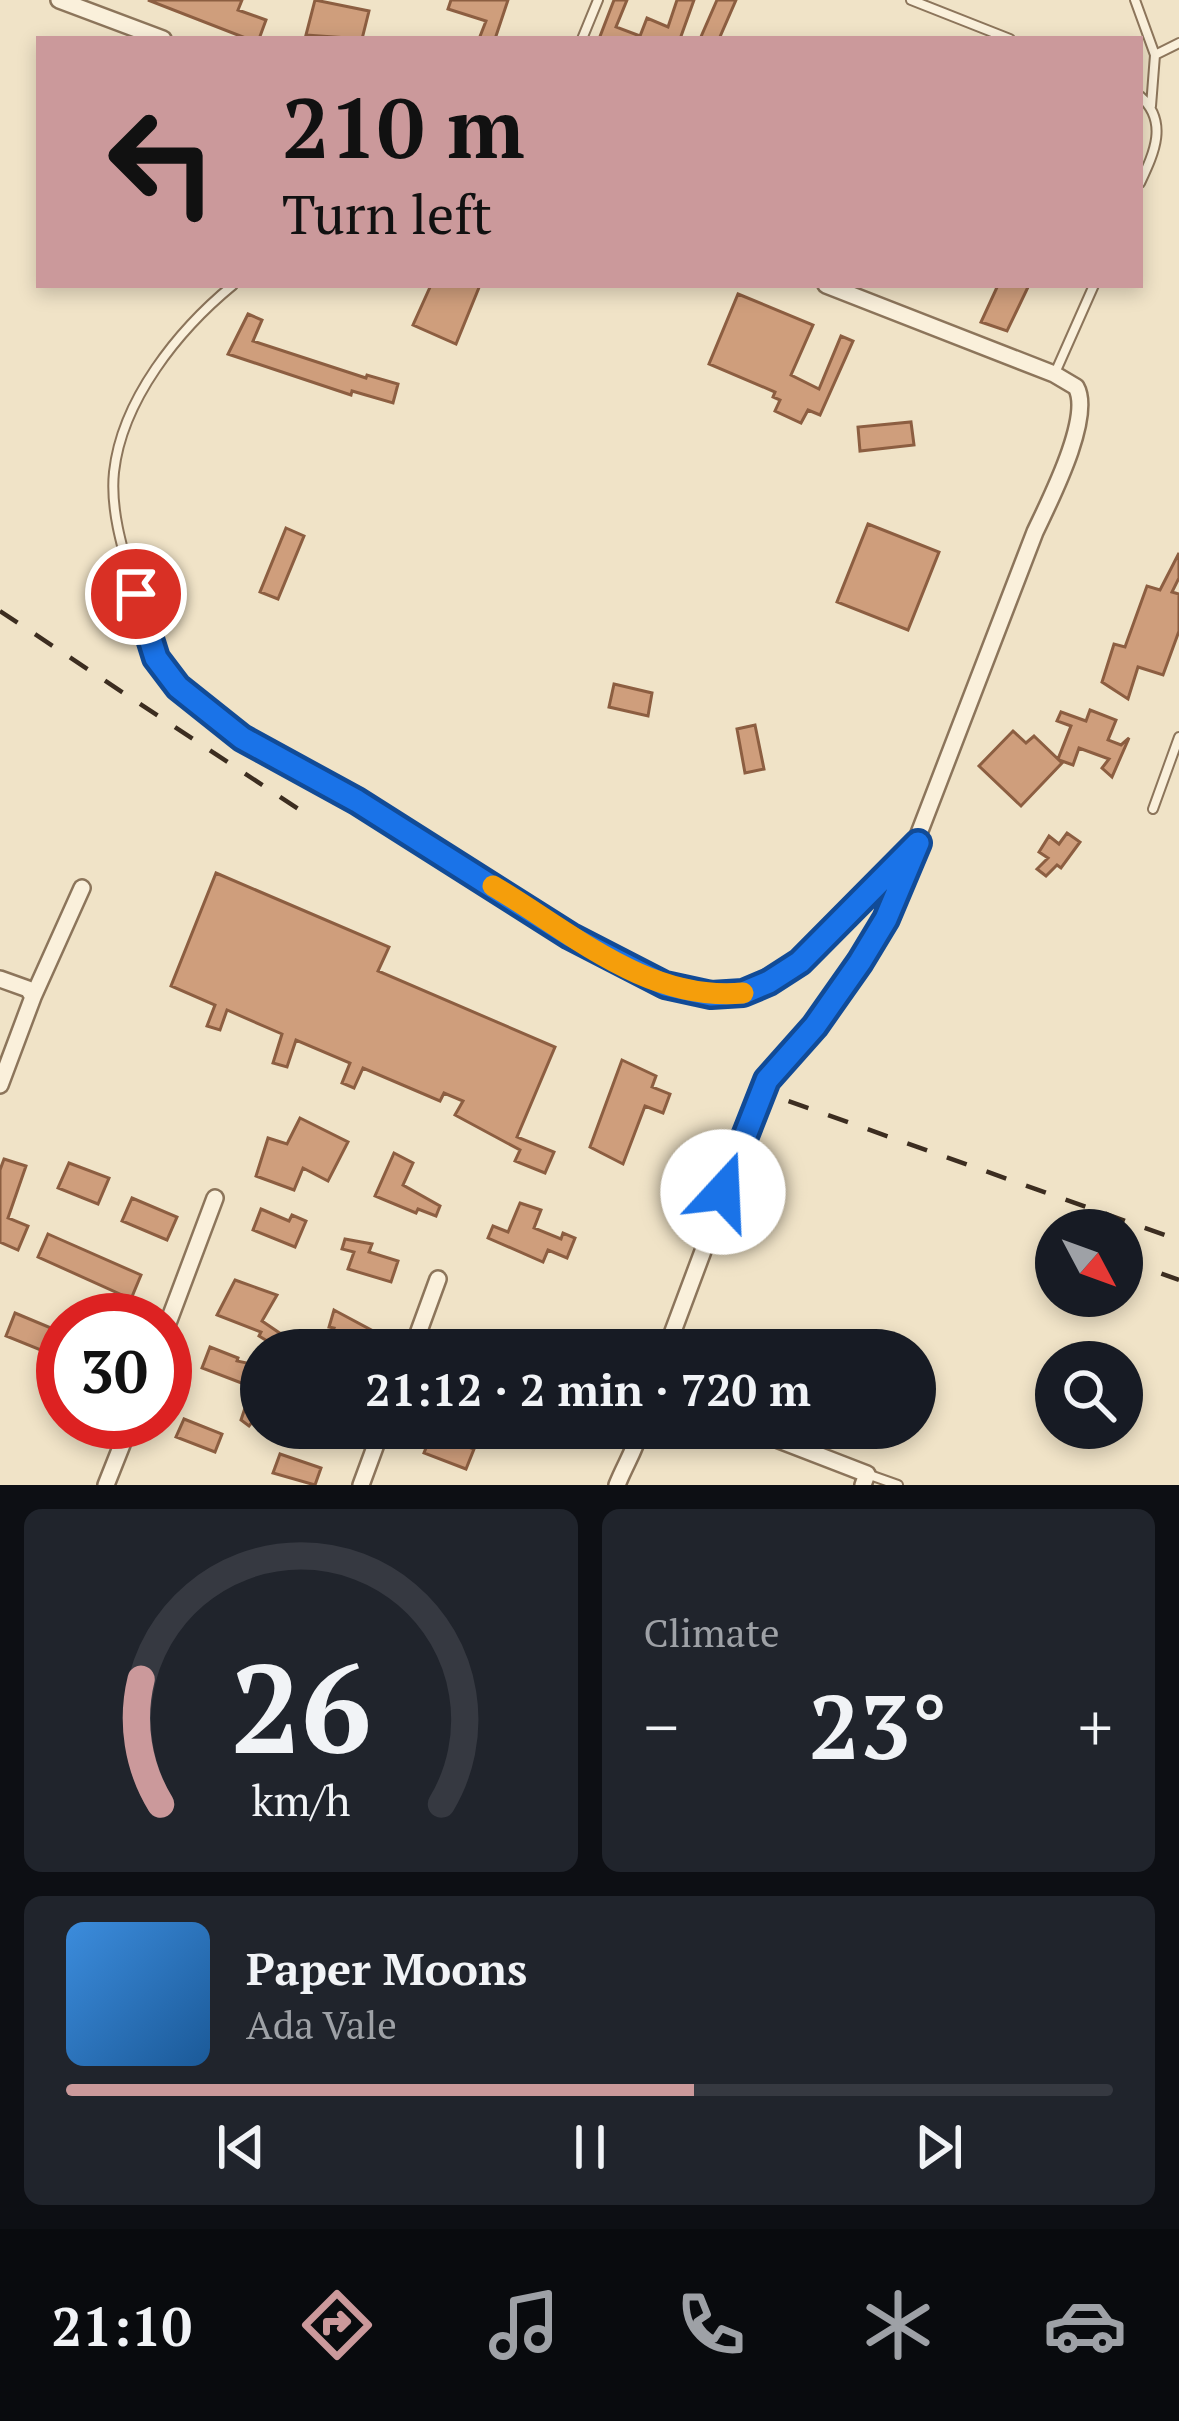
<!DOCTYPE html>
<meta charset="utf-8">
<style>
:root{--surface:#171b24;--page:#20242c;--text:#f1f3f6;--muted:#9ea1a6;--line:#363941;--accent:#cb999b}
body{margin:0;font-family:"PT Serif",serif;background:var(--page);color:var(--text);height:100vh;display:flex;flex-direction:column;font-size:45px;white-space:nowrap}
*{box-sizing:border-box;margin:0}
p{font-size:39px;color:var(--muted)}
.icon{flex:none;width:66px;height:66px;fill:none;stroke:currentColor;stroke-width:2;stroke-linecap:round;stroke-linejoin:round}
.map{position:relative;height:1485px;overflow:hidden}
.side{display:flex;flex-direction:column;gap:24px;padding:24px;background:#0d0f14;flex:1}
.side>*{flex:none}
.hud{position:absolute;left:36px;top:36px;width:1107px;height:252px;border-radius:0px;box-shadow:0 6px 18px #0003;background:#cb999b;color:#111;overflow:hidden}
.needle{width:78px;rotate:131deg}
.tools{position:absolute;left:1035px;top:1209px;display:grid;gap:24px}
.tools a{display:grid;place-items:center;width:108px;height:108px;border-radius:50%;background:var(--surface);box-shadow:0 6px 18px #0003;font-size:60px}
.speed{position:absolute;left:36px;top:1293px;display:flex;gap:24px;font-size:60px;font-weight:700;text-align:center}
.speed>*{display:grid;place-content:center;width:156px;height:156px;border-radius:50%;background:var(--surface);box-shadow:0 6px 18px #0003;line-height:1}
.speed .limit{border:18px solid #d22;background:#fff;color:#111}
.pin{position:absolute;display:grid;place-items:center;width:102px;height:102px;color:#fff;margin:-51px;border:6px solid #fff;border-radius:50%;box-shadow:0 3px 12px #0007}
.me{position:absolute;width:132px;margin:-66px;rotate:20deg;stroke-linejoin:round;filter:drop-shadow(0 0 9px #0008)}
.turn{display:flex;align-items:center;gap:42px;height:252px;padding:0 48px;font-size:54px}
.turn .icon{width:156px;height:156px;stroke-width:2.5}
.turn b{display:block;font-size:84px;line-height:102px}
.big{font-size:90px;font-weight:800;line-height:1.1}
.side .card{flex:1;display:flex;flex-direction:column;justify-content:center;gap:18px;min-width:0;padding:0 42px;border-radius:18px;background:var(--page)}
.side .dial{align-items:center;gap:0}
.dial svg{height:312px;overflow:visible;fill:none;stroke:var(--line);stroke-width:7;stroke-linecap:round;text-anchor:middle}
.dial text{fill:var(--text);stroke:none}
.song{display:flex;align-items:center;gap:36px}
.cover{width:144px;height:144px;border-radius:18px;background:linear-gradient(135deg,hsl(210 70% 55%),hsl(210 70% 35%))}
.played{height:12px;border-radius:6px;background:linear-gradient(90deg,var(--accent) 60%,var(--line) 60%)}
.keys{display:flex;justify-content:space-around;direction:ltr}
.heat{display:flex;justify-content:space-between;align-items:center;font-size:66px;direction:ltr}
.side .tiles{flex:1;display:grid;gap:24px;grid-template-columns:1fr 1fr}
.card:last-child{grid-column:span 2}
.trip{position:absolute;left:240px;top:1329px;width:696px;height:120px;border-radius:60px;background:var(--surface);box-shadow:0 6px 18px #0003;font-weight:800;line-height:120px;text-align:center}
.tab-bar{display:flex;height:192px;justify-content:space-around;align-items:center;background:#090b0e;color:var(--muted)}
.tab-bar .icon{width:84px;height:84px}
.tab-bar .on{color:var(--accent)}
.tab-bar b{font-size:54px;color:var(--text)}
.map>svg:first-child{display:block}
.building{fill:#cf9e7c;stroke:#8c5e41;stroke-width:3}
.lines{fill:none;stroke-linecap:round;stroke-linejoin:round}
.lane-casing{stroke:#8c755b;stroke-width:12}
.street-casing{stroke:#8c755b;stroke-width:20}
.lane{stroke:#faf0db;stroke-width:8}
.street{stroke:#faf0db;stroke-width:15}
.rail{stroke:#3c2d20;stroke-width:4.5;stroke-dasharray:21 21;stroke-linecap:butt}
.route-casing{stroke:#114b97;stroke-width:30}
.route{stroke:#1a73e8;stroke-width:21}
.slow{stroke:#f59e0b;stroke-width:21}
</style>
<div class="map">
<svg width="1179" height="1485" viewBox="0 0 1179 1485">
<rect width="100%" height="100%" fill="#f0e3c7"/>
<!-- building -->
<path class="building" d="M148,0h94l-4,10 28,10 -7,19h-11z
M315,0l54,11 -7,28 -56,-4z
M451,0h57l-13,39h-16l7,-18 -38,-12z
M614,0h13l-11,27 24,9 7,-18 21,9 9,-27h17l-14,39h-81z
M717,0h19l-17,39h-19z
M431,285h49l-24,59 -43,-19z
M998,285h31l-22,46 -26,-9z
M738,294l75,31 -22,50 28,14 22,-53 12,5 -33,74 -12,-5 -7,13 -26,-12 5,-11 -7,-3 2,-5 -66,-28z
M248,314l14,6 -9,21 113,37 1,-3 31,9 -5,19 -41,-12 -1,4 -123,-41z
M911,422l3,23 -54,6 -2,-24z
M868,524l71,28 -31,78 -71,-28z
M286,528l18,8 -26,63 -18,-7z
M1179,553v25l-7,14 7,2v37l-16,44 -25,-8 -10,32 -26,-17 12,-38 11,3 22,-61 13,4z
M614,684l38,9 -4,23 -39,-9z
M1090,710l26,10 -8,20 13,5 8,-7 -17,39 -10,-9 7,-9 -30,-11 -6,17 -14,-5 3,3 -41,43 -42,-40 34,-35 13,12 8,-7 24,23 13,-33 -14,-5 4,-9 25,9z
M755,725l9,44 -19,4 -8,-44z
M1067,833l13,9 -19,26 -4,-3 -11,11 -9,-7 11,-11 -9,-6 10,-16 10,8z
M216,873l173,74 -11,24 177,76 -38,90 37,15 -9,21 -30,-12 5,-11 -65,-35 8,-14 -19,-8 -4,8 -77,-33 -9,20 -12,-5 8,-20 -54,-23 -9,27 -14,-4 9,-29 -55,-24 -7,20 -13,-4 8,-21 -44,-19z
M622,1060l34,16 -4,11 18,7 -7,19 -18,-7 -22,58 -33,-17z
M300,1118l48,24 -20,39 -25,-13 -9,22 -38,-14 12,-38 19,6z
M394,1153l19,10 -10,22 37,21 -4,10 -18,-7 -2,4 -41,-17z
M4,1159l22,7 -18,52 20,8 -10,24 -18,-8v-72z
M69,1163l40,15 -11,26 -40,-16z
M132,1198l45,19 -10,23 -45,-19z
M520,1203l21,7 -7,18 27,11 2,-6 12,5 -8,20 -19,-8 -5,12 -55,-24 5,-12 15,6z
M261,1209l28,12 3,-6 14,6 -11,26 -42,-17z
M48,1234l93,41 -10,24 -93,-42z
M345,1239l27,5 -3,8 29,9 -7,21 -43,-13 6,-17 -12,-3z
M235,1280l42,15 -15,26 22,15 -7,11 -18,-11 2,-4 -44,-17z
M334,1310l39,21 -9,19h-40l10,-22 -5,-1z
M15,1313l48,20v26l-57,-23z
M210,1347l28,11 -1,3 24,5v45l-12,15 -8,-6 11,-33 -50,-19z
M184,1419l38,15 -7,18 -39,-15z
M432,1433l42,16 -8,20 -42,-16z
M280,1454l41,14 -6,17 -42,-12z"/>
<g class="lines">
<defs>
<path id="lane" d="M911,0l99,39
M1135,0l20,55 -4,51
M582,39l16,-39
M1155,55l24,-12
M1140,96c29,26 14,57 0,87
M233,285c-55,45 -111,115 -119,187 -4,38 9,79 20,116 10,35 18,70 44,98 47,50 115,78 174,112 40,22 77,49 115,73 68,40 195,142 276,122 61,-15 122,-96 165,-140
M1055,373l39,-88
M1153,809l26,-72
M867,1474l31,11"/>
<path id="street" d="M59,0l104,39
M0,979l28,10 5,8 -33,88
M33,997l49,-109
M165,1331l50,-133
M412,1350l26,-71
M666,1350l101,-270 48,-54 71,-107 149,-387c14,-30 58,-115 41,-145l-22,-13 -228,-89
M748,1428l119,46 -4,11
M106,1485l25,-63
M361,1485l21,-57
M617,1485c8,-20 19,-37 24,-57"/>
</defs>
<!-- lane casing -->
<use href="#lane" class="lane-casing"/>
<!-- street casing -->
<use href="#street" class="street-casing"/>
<!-- lane -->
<use href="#lane" class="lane"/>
<!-- street -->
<use href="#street" class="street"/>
<!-- rail -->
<path class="rail" d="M0,611l309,205
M749,1087l430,153
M1122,1259l57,21"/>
</g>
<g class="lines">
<defs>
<path id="route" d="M136,594l20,64 22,29 64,51 115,63 213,135 95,49 46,10 32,-2 26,-11 31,-20 118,-119 -32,76 -26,43 -45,64 -48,54 -44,112"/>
</defs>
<!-- route casing -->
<use href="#route" class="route-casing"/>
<!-- route -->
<use href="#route" class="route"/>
<!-- slow -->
<path class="slow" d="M493,886c78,46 154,116 250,107"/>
</g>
</svg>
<div class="tools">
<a><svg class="needle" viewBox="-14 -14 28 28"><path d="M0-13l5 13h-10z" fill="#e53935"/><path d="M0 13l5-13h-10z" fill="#9ea1a6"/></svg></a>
<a><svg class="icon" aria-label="search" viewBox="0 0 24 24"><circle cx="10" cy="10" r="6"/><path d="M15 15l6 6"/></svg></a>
</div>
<div class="speed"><div class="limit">30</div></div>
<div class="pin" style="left:136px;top:594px;background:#d93025"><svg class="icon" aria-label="arrive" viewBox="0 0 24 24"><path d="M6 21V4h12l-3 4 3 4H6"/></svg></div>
<svg class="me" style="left:723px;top:1192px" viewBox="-20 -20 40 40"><circle r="19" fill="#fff"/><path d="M0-13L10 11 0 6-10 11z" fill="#1a73e8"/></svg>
<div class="trip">21:12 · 2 min · 720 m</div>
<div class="hud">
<div class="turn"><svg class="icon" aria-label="left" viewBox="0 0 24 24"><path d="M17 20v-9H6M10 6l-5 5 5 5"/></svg><div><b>210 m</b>Turn left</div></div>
</div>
</div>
<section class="side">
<div class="tiles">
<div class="card dial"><svg viewBox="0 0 100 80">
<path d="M14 69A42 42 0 1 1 86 69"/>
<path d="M14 69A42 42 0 0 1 9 37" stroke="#cb999b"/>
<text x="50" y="56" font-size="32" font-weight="700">26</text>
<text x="50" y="72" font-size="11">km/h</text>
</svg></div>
<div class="card"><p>Climate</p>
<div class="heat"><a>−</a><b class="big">23°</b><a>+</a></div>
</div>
<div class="card">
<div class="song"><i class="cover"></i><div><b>Paper Moons</b><p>Ada Vale</p></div></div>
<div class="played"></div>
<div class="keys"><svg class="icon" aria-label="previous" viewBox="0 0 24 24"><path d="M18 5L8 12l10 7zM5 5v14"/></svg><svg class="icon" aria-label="pause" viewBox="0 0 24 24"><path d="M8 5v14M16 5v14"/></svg><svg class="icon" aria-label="next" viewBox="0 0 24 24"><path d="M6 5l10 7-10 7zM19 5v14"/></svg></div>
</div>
</div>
</section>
<nav class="tab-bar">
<b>21:10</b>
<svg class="icon on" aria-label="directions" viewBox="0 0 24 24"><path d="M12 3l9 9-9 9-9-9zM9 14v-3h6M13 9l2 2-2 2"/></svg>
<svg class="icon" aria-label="music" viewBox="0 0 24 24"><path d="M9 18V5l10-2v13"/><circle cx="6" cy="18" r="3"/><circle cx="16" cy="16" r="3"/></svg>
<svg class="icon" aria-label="phone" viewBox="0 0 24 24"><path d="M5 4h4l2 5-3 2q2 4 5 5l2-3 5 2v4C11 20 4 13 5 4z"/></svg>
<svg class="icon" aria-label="climate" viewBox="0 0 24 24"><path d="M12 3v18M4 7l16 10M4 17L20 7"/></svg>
<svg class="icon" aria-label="car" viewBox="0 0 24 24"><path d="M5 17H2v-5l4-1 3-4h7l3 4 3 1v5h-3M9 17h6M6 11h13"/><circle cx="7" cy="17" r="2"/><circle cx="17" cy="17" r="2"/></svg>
</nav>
